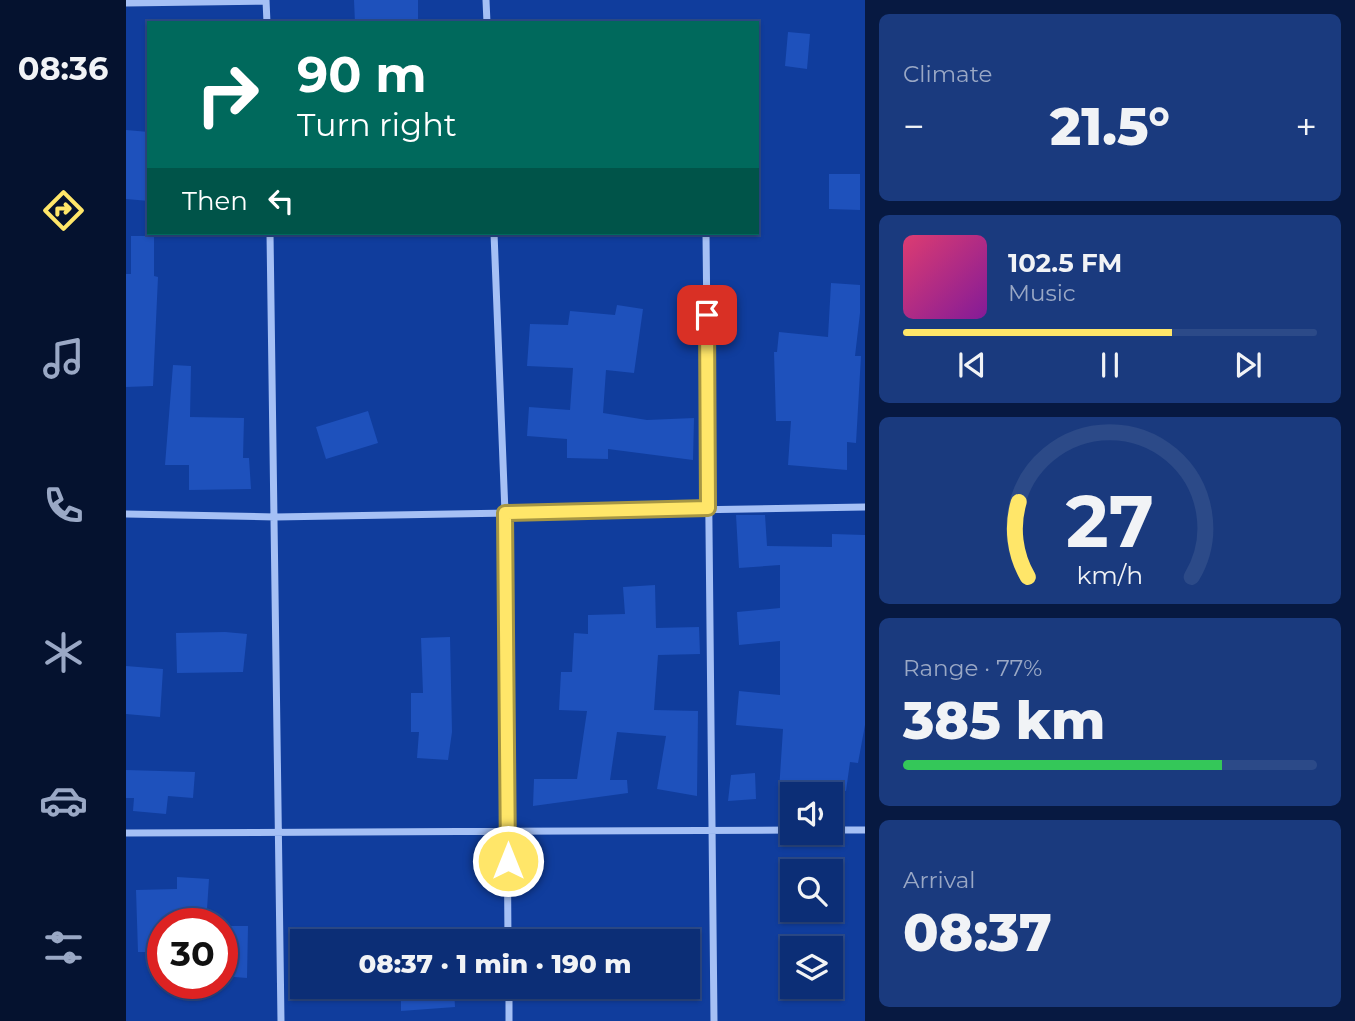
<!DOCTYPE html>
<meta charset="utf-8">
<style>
:root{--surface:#0c2e76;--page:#1a3a7e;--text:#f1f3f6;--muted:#9aa8c5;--line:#2c4a88;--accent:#ffe669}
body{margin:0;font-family:Montserrat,sans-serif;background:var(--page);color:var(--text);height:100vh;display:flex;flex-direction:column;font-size:26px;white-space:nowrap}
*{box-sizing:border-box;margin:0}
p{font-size:23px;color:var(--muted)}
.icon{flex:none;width:38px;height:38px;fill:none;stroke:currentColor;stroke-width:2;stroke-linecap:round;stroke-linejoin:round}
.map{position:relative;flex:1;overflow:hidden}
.details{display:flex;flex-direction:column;gap:14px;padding:14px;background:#071941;width:490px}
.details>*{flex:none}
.hud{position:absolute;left:21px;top:21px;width:612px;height:214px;border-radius:0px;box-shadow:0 2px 5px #0004,0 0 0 2px var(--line);background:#00695c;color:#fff;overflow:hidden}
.controls{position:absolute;left:654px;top:782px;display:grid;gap:14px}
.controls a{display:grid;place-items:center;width:63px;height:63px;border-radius:0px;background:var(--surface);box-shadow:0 2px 5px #0004,0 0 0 2px var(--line);font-size:35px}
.speed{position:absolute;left:21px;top:908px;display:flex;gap:14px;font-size:35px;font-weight:700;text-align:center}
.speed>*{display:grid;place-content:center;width:91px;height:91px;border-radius:50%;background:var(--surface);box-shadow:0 2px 5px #0004,0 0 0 2px var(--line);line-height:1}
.speed .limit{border:10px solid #d22;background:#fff;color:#111}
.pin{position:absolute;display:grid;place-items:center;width:60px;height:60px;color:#fff;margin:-30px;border-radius:14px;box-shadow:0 4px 10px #0006}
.me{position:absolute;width:77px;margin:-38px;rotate:0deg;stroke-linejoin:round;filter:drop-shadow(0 0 5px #0008)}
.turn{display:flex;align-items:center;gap:24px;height:147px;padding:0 35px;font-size:32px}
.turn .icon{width:91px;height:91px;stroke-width:2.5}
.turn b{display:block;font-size:49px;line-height:60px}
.then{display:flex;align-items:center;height:66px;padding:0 35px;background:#0003;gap:14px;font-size:26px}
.big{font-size:52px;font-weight:800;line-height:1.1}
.details .card{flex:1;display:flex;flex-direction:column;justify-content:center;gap:10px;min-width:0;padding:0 24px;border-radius:10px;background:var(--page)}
.details .dial{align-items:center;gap:0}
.dial svg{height:182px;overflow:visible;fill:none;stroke:var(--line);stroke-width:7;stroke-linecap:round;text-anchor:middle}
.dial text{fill:var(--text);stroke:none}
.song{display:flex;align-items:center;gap:21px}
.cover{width:84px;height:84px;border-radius:10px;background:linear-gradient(135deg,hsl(340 70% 55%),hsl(290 70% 35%))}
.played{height:7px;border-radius:4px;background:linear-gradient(90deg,var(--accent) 65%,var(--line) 65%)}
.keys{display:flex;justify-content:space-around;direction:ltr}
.heat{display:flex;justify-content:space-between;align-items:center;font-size:38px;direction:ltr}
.charge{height:10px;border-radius:5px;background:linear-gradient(90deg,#34c759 77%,var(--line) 0)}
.trip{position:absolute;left:164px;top:929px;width:410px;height:70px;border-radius:0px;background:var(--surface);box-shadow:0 2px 5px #0004,0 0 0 2px var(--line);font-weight:800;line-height:70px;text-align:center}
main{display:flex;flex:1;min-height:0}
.tab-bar{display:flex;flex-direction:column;width:126px;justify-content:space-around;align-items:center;background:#05122f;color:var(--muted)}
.tab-bar .icon{width:49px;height:49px}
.tab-bar .active{color:var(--accent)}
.tab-bar b{font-size:32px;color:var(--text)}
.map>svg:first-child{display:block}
.building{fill:#1e51bc}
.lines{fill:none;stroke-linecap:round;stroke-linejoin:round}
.minor{stroke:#a5c0f5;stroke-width:7}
.route-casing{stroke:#a69644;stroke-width:18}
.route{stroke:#ffe669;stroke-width:12}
</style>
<main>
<nav class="tab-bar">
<b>08:36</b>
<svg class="icon active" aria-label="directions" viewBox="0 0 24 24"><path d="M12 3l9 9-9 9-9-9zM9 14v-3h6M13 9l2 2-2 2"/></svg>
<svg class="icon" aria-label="music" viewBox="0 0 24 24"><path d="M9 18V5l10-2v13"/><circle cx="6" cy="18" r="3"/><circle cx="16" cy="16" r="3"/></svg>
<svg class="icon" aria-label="phone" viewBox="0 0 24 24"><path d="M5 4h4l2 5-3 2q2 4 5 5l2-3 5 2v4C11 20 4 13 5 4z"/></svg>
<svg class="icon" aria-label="climate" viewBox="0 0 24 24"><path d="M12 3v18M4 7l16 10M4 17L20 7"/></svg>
<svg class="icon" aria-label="car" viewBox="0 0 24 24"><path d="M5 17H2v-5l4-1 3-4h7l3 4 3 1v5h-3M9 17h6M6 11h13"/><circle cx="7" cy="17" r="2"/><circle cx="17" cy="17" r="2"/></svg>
<svg class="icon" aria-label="filters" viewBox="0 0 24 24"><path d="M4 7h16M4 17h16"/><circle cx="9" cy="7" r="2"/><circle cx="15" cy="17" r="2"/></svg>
</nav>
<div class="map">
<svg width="739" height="1021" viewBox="0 0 739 1021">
<rect width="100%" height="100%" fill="#103d9d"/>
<!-- building -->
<path class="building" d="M228,0h64v23h-63z
M662,32l22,2 -3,35 -22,-3z
M0,130l23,2v69l-23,-2z
M703,174h31v36l-31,-1z
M5,236h23v40l4,1 -5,109 -27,1v-113h5z
M705,283l29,2v28l-5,43h6l-5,87 -9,-1v28l-59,-5 3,-44h-15l-2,-69h3l2,-20 49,5z
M491,305l26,4 -9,64 -28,-3 -3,43 44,7 47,-2 -1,42 -85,-11v10l-41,-1v-19l-40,-3 2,-29 41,3 3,-42 -46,-2 3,-42 38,1 2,-14 45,4z
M47,365l18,1 -1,51 54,1 -1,40h6l2,31 -62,1v-25h-24z
M242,411l10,32 -52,16 -10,-32z
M610,515h29l2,31 65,1v-13l33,1v190l-7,38 -8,-1 -4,29 -34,-5v6l-33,-1 4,-62 -47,-4 3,-34 41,4v-54l-41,4 -2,-33 43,-4v-43l-41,3z
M529,585l1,43 43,-1 1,27 -42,1 -4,55 44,1 -1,85 -40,-7 9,-53 -49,-4 -7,48h17l1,13 -95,13 1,-27h43l10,-68 -28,-1 2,-38h11l2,-39 14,1v-19l37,-1 -2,-27z
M99,632l22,2 -4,38 -66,1 -1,-40z
M324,637l2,95 -4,28 -31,-2 2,-26h-8v-39h12l-2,-55z
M0,666l37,3 -3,48 -34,-3z
M0,770l69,2 -2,26 -25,-2 -2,18 -33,-3 1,-13h-8z
M629,773l1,26 -28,2 3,-26z
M51,877l32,2 -3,45h-43v28h-25l-2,-62 41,-1z
M96,926h26l-1,52 -25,-2z
M275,987h53l1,20 -54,4z"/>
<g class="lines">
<!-- minor -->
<path class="minor" d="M140,0l1,23
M360,0l1,23
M0,3l140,-2
M144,233l11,788
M368,233l11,280 3,429
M580,233l8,788
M0,514l149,3 590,-10
M705,830h34
M0,833l667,-3
M383,987v34"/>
</g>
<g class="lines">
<defs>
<path id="route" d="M382,861l-3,-348 203,-5 -1,-193"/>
</defs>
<!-- route casing -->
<use href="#route" class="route-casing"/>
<!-- route -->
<use href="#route" class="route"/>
</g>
</svg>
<div class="controls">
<a><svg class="icon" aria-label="sound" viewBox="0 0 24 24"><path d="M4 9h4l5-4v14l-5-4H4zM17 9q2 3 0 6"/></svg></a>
<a><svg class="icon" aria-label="search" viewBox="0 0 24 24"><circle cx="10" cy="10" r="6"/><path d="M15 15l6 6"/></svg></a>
<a><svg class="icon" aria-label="layers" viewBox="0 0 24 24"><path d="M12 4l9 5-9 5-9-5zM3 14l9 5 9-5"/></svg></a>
</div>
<div class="speed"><div class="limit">30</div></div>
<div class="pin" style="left:581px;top:315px;background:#d93025"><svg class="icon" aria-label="arrive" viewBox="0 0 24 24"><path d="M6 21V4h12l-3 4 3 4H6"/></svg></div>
<svg class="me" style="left:382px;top:861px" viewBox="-20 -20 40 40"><circle r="17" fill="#ffe669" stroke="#fff" stroke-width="3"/><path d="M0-11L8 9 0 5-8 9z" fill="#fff"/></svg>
<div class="trip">08:37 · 1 min · 190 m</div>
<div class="hud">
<div class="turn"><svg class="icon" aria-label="right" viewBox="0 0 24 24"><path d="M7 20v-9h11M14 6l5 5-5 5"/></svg><div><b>90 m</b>Turn right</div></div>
<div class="then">Then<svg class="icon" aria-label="left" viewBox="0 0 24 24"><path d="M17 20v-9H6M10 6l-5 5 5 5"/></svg></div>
</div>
</div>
<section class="details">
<div class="card"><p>Climate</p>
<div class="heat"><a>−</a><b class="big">21.5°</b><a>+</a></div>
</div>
<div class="card">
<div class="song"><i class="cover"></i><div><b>102.5 FM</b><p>Music</p></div></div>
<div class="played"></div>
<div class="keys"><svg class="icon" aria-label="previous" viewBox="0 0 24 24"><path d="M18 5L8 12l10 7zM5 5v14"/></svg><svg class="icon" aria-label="pause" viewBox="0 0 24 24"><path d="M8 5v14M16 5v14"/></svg><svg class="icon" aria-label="next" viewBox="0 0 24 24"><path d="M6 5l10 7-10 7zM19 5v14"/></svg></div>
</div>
<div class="card dial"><svg viewBox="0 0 100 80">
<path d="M14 69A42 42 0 1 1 86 69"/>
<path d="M14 69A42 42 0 0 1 10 36" stroke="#ffe669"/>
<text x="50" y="56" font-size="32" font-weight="700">27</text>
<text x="50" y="72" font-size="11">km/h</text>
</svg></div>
<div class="card"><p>Range · 77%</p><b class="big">385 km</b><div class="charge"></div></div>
<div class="card"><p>Arrival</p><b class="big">08:37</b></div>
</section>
</main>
